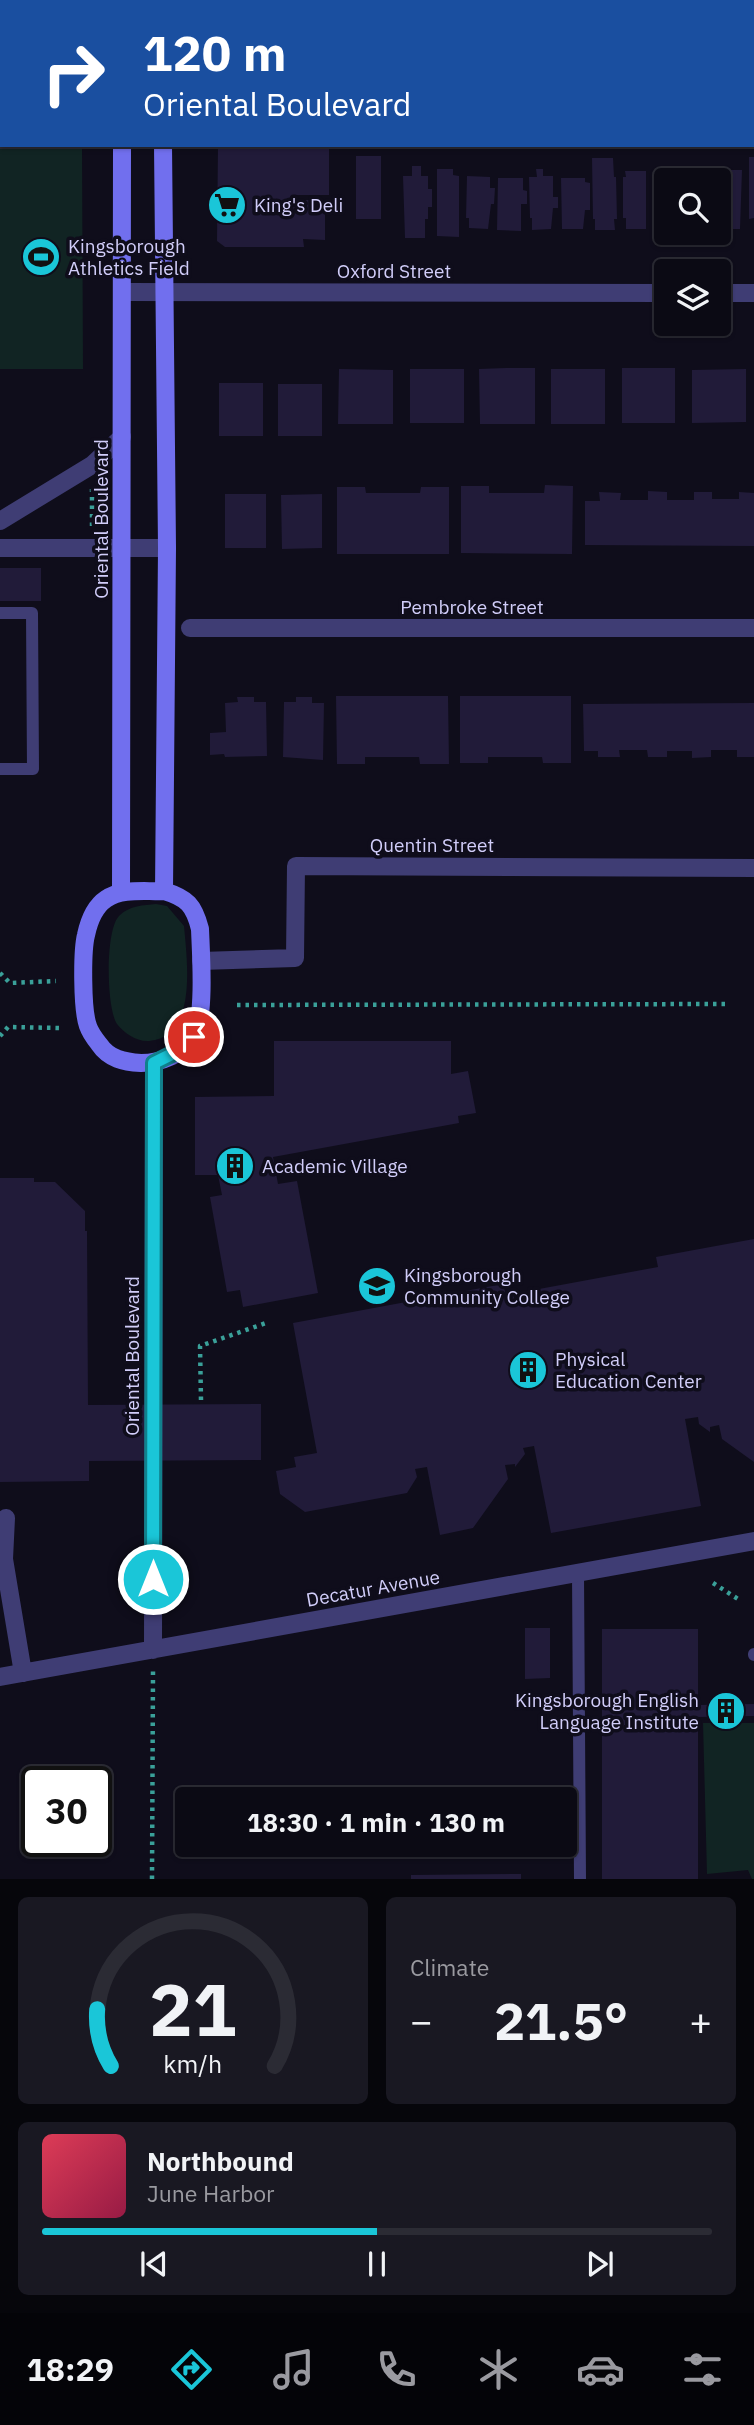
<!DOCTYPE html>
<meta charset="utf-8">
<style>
:root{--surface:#0b0a14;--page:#191822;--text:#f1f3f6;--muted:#9a9aa0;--line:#2b2b34;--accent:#1ac6d8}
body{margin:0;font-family:"IBM Plex Sans",sans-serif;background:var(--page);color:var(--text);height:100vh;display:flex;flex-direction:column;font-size:26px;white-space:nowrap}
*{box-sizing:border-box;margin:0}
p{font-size:23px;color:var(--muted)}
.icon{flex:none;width:38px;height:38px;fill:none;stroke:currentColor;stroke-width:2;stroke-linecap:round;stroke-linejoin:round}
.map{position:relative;height:1879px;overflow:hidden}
.sheet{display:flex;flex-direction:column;gap:18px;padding:18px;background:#06060b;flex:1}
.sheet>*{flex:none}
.top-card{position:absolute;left:0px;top:0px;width:754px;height:147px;box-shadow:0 2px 5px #0004,0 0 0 2px var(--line);background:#1a4fa0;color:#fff;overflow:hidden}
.fabs{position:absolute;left:654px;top:168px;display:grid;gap:14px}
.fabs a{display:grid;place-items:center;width:77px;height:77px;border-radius:7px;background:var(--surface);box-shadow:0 2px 5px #0004,0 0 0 2px var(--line);font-size:35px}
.speed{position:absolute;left:21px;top:1766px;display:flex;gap:14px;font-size:35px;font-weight:700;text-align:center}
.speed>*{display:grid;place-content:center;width:91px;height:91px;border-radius:50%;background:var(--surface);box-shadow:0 2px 5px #0004,0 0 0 2px var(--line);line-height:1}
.speed .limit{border:4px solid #111;border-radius:10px;background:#fff;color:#111}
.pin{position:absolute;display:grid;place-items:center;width:60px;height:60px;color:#fff;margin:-30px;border:4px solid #fff;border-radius:50%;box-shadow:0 2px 7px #0007}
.me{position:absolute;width:77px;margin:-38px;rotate:0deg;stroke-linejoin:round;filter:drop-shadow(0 0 5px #0008)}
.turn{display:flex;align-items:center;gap:24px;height:147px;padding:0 28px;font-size:32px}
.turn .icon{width:91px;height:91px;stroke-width:2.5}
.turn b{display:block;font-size:49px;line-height:60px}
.big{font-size:52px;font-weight:700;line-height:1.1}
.sheet .tile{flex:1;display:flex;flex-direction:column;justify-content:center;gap:10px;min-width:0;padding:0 24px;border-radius:10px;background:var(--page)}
.sheet .dial{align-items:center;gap:0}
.dial svg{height:182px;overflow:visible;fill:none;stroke:var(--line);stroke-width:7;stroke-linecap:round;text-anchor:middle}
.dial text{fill:var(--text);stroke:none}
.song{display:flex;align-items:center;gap:21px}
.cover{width:84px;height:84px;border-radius:10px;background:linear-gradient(135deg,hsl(350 70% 55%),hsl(340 70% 35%))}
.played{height:7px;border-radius:4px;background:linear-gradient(90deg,var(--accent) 50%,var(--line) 50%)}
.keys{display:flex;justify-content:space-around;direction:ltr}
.heat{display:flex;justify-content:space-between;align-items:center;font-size:38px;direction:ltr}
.sheet .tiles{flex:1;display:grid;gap:18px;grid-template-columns:1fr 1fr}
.tile:last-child{grid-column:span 2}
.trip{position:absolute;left:175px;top:1787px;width:402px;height:70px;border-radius:7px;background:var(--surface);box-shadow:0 2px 5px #0004,0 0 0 2px var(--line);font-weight:700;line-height:70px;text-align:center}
.tabs{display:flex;height:112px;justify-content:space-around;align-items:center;background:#040408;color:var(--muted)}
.tabs .icon{width:49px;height:49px}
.tabs .active{color:var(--accent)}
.tabs b{font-size:32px;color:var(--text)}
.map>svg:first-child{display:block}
.green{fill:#112423}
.building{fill:#211b39}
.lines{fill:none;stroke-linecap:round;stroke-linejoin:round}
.path{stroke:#3aa099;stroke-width:4.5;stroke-dasharray:3.5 5;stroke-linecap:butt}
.lane{stroke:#3f3d74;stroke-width:12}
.street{stroke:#3f3d74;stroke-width:18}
.secondary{stroke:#716fee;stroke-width:18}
.route-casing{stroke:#11818c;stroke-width:18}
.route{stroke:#1ac6d8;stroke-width:12}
.labels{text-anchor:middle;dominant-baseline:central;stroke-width:7;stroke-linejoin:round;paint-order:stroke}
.poi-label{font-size:19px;fill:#d1cdf9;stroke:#0f0d1b;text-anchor:start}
.street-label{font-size:19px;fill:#d1cdf9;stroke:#0f0d1b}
</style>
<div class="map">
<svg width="754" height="1879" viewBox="0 0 754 1879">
<rect width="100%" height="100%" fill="#0f0d1b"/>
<!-- green -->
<path class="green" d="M0,0h81v2h-79v143h80l1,224h-83z
M156,904l11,2 17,20c3,34 14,111 -35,115 -12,1 -25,-8 -32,-17 -11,-16 -12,-97 3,-109 9,-9 24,-10 36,-11z
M703,1723h51v156h-2l-4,-9 -41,4z"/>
<!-- building -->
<path class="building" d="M218,145h111v50h-36v5h32v40l-22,-1 1,8h-79l-8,-6z
M356,156h25v63h-25z
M749,157h5v61l-5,1z
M592,158h21l1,19h2l1,42h-3l1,11h-20v-11h-2z
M412,166h9v10h7v13h4v18h-4v12h-3v19h-20l-2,-62h9z
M437,169h16v6l6,1v61l-22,-1z
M536,169h7v7h10v21h5v11h-5l-2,21 -19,1v-12h-2l-1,-41h8z
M718,170h24l-2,59h-19z
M625,171h21v58h-20v-11h-3v-41h3z
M467,176l23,1v11h5l-1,16h-3l-3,25 -19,-1v-10h-3z
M655,176h25v4h-13v49h-11z
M686,176h25v4h-25z
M498,178h25v12l4,1v13h-6v27l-24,-1z
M561,178h24v4l5,1v27h-5l-2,19h-21z
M506,368h29v56h-55l-1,-55z
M622,368h53v55h-53z
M339,369l54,1v54h-55z
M410,369h54v54h-54z
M551,369h54v55h-54z
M746,369v53l-54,1v-53z
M219,383h44v53h-44z
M278,384h44v52h-44z
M545,485l28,1 -1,68 -111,-1v-67h28v7h55z
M337,487h28l1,6h54l1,-6h28v67h-112z
M648,491l19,1v8h27v-8h18v7h27v-7l15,1v53l-169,-1v-44h15l-1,-9 22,1 -1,7h28z
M225,494h41v54h-41z
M322,494v54l-40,1 -1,-54z
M0,568h41v33h-41z
M336,696h112l1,68h-29l-1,-7h-54v7h-28z
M460,696h111v67h-28l-1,-6h-54v6h-28z
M237,697h17v5h12l1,54 -42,1 -1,-3 -14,1v-22l16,-1 -1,-29 13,-1z
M296,697h16v6h12l-1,57 -40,-3 1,-55h12z
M754,703v54h-17v-7h-26v7l-19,1v-7h-25v6h-19l-1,-7h-28l1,7h-22v-6h-14l-1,-47z
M274,1041h177v33l17,-3 8,42 -18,3 1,7 -186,34 5,27 19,-3 21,112 -75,14 -3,-17 -13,2 -17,-95 12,-2 -4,-20h-23v-78l79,-1z
M0,1178h34v4h21l30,29v20h2l1,174 173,-1v56l-172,1v20l-89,1z
M754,1239v223l-32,-23 -3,-14 -9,2v5l-11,-8 -1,-7 -13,2 16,87 -150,27 -17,-87 -11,2 2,6 -10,13v-3l-10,1 3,14 -35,49 -33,7 -13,-68 -12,2 2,8 -10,16 -102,19 -25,-18 -4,-23 20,-4 -2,-10 23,-4 -24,-130 210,-39 3,11 152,-28 -2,-10z
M525,1628h25v50l-25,1z
M602,1629h96v76l56,-1v12l-56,1v162h-96z
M521,1874v5h-110v-4z"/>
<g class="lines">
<!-- path -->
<path class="path" d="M92,526v-37
M0,973l10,10 46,-2
M237,1005l493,-1
M0,1036l8,-9 51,1
M201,1400l-1,-54 69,-24
M713,1583l25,16
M152,1879l1,-208"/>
<!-- lane -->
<path class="lane" d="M0,613h32l1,156h-33
M578,1573l2,306
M754,1654v1"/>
<!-- street -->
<path class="street" d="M122,292l545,1
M719,293h35
M0,521l92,-56 30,-28
M0,548h167
M190,628h564
M201,961l94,-3 1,-92 458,2
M6,1518l-2,41 19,114
M153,1650l1,-587
M0,1677l754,-136"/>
<!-- secondary -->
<path class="secondary" d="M160,0v2
M122,2v-2
M163,145l4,403 -3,343
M164,891c23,7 30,14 36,38 1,26 5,84 -5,106 -9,19 -35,28 -54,28 -17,-1 -32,-4 -42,-19 -4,-5 -9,-12 -11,-18 -6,-16 -6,-75 -2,-91 3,-14 8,-28 20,-36 16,-11 39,-7 58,-8z
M121,892l1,-747"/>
</g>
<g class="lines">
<defs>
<path id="route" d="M153,1579l1,-516 30,-15 10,-11"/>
</defs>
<!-- route casing -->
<use href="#route" class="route-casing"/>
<!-- route -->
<use href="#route" class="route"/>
</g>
<!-- icons -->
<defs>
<symbol id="supermarket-disc" viewBox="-11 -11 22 22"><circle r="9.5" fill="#1ac6d8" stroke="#0f0d1b"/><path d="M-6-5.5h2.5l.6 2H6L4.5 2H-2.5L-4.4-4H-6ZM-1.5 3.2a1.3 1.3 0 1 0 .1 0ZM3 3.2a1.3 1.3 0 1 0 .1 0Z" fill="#111"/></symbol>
<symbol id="stadium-disc" viewBox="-11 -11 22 22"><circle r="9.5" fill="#1ac6d8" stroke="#0f0d1b"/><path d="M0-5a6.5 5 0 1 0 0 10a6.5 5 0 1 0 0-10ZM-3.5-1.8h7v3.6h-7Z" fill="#111"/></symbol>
<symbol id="building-disc" viewBox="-11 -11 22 22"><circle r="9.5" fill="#1ac6d8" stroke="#0f0d1b"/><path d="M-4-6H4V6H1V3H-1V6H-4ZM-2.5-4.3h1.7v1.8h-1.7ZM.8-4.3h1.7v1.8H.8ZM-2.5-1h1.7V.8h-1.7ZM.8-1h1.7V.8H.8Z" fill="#111"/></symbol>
<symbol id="university-disc" viewBox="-11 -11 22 22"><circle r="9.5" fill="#1ac6d8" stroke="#0f0d1b"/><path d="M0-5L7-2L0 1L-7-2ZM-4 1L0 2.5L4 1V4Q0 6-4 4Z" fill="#111"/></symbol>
</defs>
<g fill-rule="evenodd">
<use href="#supermarket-disc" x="205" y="183" width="44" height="44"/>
<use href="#stadium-disc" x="19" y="235" width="44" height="44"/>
<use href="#building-disc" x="213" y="1144" width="44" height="44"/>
<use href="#university-disc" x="355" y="1264" width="44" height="44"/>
<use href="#building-disc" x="506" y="1348" width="44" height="44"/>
<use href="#building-disc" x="704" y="1689" width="44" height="44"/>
</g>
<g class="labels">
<!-- poi labels -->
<g class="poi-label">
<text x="254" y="205">King's Deli</text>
<text x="68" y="246">Kingsborough<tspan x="68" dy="22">Athletics Field</tspan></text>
<text x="262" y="1166">Academic Village</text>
<text x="404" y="1275">Kingsborough<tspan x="404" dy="22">Community College</tspan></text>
<text x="555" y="1359">Physical<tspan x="555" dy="22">Education Center</tspan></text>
<text x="699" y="1700" text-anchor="end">Kingsborough English<tspan x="699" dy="22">Language Institute</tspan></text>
</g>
<!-- street labels -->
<g class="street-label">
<text x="394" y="271">Oxford Street</text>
<text transform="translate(101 519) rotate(-90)">Oriental Boulevard</text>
<text x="472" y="607">Pembroke Street</text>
<text x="432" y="845">Quentin Street</text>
<text transform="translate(132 1356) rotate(-90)">Oriental Boulevard</text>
<text transform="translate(373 1588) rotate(-10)">Decatur Avenue</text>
</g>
</g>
</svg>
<div class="fabs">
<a><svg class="icon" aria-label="search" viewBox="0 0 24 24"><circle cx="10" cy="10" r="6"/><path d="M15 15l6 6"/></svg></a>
<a><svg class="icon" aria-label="layers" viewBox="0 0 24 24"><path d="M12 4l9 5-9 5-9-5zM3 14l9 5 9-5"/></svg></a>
</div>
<div class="speed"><div class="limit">30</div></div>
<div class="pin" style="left:194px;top:1037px;background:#d93025"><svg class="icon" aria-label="arrive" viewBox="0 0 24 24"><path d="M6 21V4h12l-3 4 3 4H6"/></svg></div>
<svg class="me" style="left:153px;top:1579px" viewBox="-20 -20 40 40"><circle r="17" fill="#1ac6d8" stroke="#fff" stroke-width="3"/><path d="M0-11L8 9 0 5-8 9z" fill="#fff"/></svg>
<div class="trip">18:30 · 1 min · 130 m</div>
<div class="top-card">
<div class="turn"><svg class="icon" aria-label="right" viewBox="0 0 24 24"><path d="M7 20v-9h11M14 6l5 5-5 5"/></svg><div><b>120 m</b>Oriental Boulevard</div></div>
</div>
</div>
<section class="sheet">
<div class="tiles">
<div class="tile dial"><svg viewBox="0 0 100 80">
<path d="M14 69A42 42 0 1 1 86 69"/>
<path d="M14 69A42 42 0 0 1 8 44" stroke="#1ac6d8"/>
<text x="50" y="56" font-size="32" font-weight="700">21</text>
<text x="50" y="72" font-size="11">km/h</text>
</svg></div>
<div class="tile"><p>Climate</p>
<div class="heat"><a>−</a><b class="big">21.5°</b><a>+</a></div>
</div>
<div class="tile">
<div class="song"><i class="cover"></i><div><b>Northbound</b><p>June Harbor</p></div></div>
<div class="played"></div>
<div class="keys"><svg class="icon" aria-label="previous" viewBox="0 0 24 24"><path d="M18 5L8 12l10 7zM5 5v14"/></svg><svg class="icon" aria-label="pause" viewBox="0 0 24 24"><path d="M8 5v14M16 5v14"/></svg><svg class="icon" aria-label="next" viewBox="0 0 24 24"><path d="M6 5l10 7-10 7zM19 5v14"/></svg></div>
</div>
</div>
</section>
<nav class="tabs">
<b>18:29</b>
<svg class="icon active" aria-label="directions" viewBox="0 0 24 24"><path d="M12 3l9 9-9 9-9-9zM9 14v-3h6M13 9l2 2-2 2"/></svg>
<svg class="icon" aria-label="music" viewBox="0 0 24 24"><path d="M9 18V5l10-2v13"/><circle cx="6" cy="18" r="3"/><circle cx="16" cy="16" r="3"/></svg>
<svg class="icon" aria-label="phone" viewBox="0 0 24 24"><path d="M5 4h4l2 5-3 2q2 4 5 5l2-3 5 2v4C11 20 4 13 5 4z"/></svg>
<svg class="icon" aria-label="climate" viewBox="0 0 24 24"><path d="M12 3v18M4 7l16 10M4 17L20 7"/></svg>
<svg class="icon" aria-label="car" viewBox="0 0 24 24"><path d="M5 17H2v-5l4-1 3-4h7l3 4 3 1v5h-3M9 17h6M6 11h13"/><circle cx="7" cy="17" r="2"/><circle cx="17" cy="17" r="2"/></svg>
<svg class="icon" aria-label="filters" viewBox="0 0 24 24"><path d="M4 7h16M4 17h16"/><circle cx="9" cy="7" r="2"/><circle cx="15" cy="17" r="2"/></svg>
</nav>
